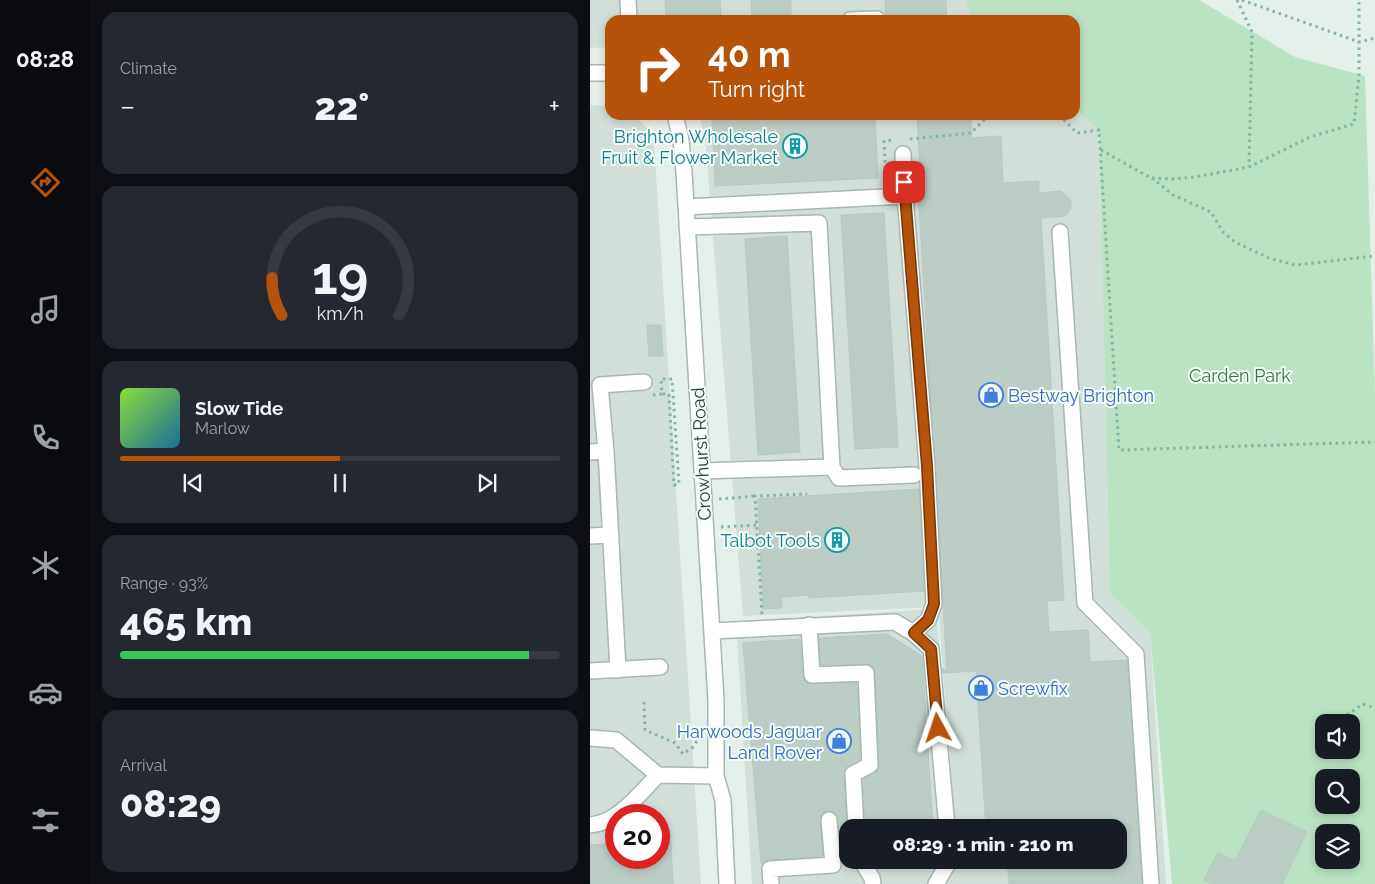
<!DOCTYPE html>
<meta charset="utf-8">
<style>
:root{--surface:#171b24;--page:#242831;--text:#f1f3f6;--muted:#9ea1a6;--line:#363941;--accent:#b45309}
body{margin:0;font-family:Raleway,sans-serif;background:var(--page);color:var(--text);height:100vh;display:flex;flex-direction:column;font-size:19px;white-space:nowrap}
*{box-sizing:border-box;margin:0}
p{font-size:16px;color:var(--muted)}
.icon{flex:none;width:28px;height:28px;fill:none;stroke:currentColor;stroke-width:2;stroke-linecap:round;stroke-linejoin:round}
.map{position:relative;flex:1;overflow:hidden}
.drawer{display:flex;flex-direction:column;gap:12px;padding:12px;background:#0d0f14;width:500px}
.drawer>*{flex:none}
.top-card{position:absolute;left:15px;top:15px;width:475px;height:105px;border-radius:15px;box-shadow:0 2px 8px #0003;background:#b45309;color:#fff;overflow:hidden}
.controls{position:absolute;left:725px;top:714px;display:grid;gap:10px}
.controls a{display:grid;place-items:center;width:45px;height:45px;border-radius:10px;background:var(--surface);box-shadow:0 2px 8px #0003;font-size:25px}
.speed{position:absolute;left:15px;top:804px;display:flex;gap:10px;font-size:25px;font-weight:700;text-align:center}
.speed>*{display:grid;place-content:center;width:65px;height:65px;border-radius:50%;background:var(--surface);box-shadow:0 2px 8px #0003;line-height:1}
.speed .limit{border:8px solid #d22;background:#fff;color:#111}
.pin{position:absolute;display:grid;place-items:center;width:42px;height:42px;color:#fff;margin:-21px;border-radius:10px;box-shadow:0 2px 8px #0006}
.me{position:absolute;width:55px;margin:-28px;rotate:355deg;stroke-linejoin:round;filter:drop-shadow(0 0 4px #0008)}
.turn{display:flex;align-items:center;gap:18px;height:105px;padding:0 20px;font-size:22px}
.turn .icon{width:65px;height:65px;stroke-width:2.5}
.turn b{display:block;font-size:35px;line-height:42px}
.big{font-size:38px;font-weight:800;line-height:1.1}
.drawer .tile{flex:1;display:flex;flex-direction:column;justify-content:center;gap:8px;min-width:0;padding:0 18px;border-radius:15px;background:var(--page)}
.drawer .dial{align-items:center;gap:0}
.dial svg{height:130px;overflow:visible;fill:none;stroke:var(--line);stroke-width:7;stroke-linecap:round;text-anchor:middle}
.dial text{fill:var(--text);stroke:none}
.song{display:flex;align-items:center;gap:15px}
.cover{width:60px;height:60px;border-radius:8px;background:linear-gradient(135deg,hsl(90 70% 55%),hsl(200 70% 35%))}
.played{height:5px;border-radius:2px;background:linear-gradient(90deg,var(--accent) 50%,var(--line) 50%)}
.keys{display:flex;justify-content:space-around;direction:ltr}
.heat{display:flex;justify-content:space-between;align-items:center;font-size:28px;direction:ltr}
.charge{height:8px;border-radius:4px;background:linear-gradient(90deg,#34c759 93%,var(--line) 0)}
.trip{position:absolute;left:249px;top:819px;width:288px;height:50px;border-radius:15px;background:var(--surface);box-shadow:0 2px 8px #0003;font-weight:800;line-height:50px;text-align:center}
main{display:flex;flex:1;min-height:0}
.menu{display:flex;flex-direction:column;width:90px;justify-content:space-around;align-items:center;background:#090b0e;color:var(--muted)}
.menu .icon{width:35px;height:35px}
.menu .active{color:var(--accent)}
.menu b{font-size:22px;color:var(--text)}
.map>svg:first-child{display:block}
.built{fill:#d2dfd8;fill-rule:evenodd}
.green{fill:#bbe2c3;fill-rule:evenodd}
.building{fill:#bbcdc5;stroke:#b5c9c0}
.lines{fill:none;stroke-linecap:round;stroke-linejoin:round}
.minor-casing{stroke:#a6b8b0;stroke-width:18}
.path{stroke:#81b6a3;stroke-width:3;stroke-dasharray:2.5 4;stroke-linecap:butt}
.minor{stroke:#fff;stroke-width:15}
.route-casing{stroke:#753606;stroke-width:12}
.route{stroke:#b45309;stroke-width:9}
.labels{text-anchor:middle;dominant-baseline:central;stroke-width:4;stroke-linejoin:round;paint-order:stroke}
.culture-label{font-size:18px;fill:#0d838f;stroke:#f5fbf7;text-anchor:end}
.park-label{font-size:18px;fill:#267e44;stroke:#f5fbf7}
.shop-label{font-size:18px;fill:#366cbe;stroke:#f5fbf7;text-anchor:start}
.street-label{font-size:18px;fill:#214338;stroke:#f5fbf7}
</style>
<main>
<nav class="menu">
<b>08:28</b>
<svg class="icon active" aria-label="directions" viewBox="0 0 24 24"><path d="M12 3l9 9-9 9-9-9zM9 14v-3h6M13 9l2 2-2 2"/></svg>
<svg class="icon" aria-label="music" viewBox="0 0 24 24"><path d="M9 18V5l10-2v13"/><circle cx="6" cy="18" r="3"/><circle cx="16" cy="16" r="3"/></svg>
<svg class="icon" aria-label="phone" viewBox="0 0 24 24"><path d="M5 4h4l2 5-3 2q2 4 5 5l2-3 5 2v4C11 20 4 13 5 4z"/></svg>
<svg class="icon" aria-label="climate" viewBox="0 0 24 24"><path d="M12 3v18M4 7l16 10M4 17L20 7"/></svg>
<svg class="icon" aria-label="car" viewBox="0 0 24 24"><path d="M5 17H2v-5l4-1 3-4h7l3 4 3 1v5h-3M9 17h6M6 11h13"/><circle cx="7" cy="17" r="2"/><circle cx="17" cy="17" r="2"/></svg>
<svg class="icon" aria-label="filters" viewBox="0 0 24 24"><path d="M4 7h16M4 17h16"/><circle cx="9" cy="7" r="2"/><circle cx="15" cy="17" r="2"/></svg>
</nav>
<section class="drawer">
<div class="tile"><p>Climate</p>
<div class="heat"><a>−</a><b class="big">22°</b><a>+</a></div>
</div>
<div class="tile dial"><svg viewBox="0 0 100 80">
<path d="M14 69A42 42 0 1 1 86 69"/>
<path d="M14 69A42 42 0 0 1 8 46" stroke="#b45309"/>
<text x="50" y="56" font-size="32" font-weight="700">19</text>
<text x="50" y="72" font-size="11">km/h</text>
</svg></div>
<div class="tile">
<div class="song"><i class="cover"></i><div><b>Slow Tide</b><p>Marlow</p></div></div>
<div class="played"></div>
<div class="keys"><svg class="icon" aria-label="previous" viewBox="0 0 24 24"><path d="M18 5L8 12l10 7zM5 5v14"/></svg><svg class="icon" aria-label="pause" viewBox="0 0 24 24"><path d="M8 5v14M16 5v14"/></svg><svg class="icon" aria-label="next" viewBox="0 0 24 24"><path d="M6 5l10 7-10 7zM19 5v14"/></svg></div>
</div>
<div class="tile"><p>Range · 93%</p><b class="big">465 km</b><div class="charge"></div></div>
<div class="tile"><p>Arrival</p><b class="big">08:29</b></div>
</section>
<div class="map">
<svg width="785" height="884" viewBox="0 0 785 884">
<rect width="100%" height="100%" fill="#e4efe9"/>
<!-- built -->
<path class="built" d="M0,0h376l5,20h-361v27l-20,1z
M0,105l20,1v9h23l13,12 8,15 47,742h-111zM26,815h43v43h-43z
M485,109l24,21 11,464 40,38 16,252h-414l-16,-263 200,-12 19,211 -17,-213 -195,9 -38,-479 -6,-22h376zM258,828h270v32h-270z"/>
<!-- green -->
<path class="green" d="M376,0h233l96,57 70,19 10,319v489h-203l-22,-252 -40,-38 -11,-464 -24,-21v-89h-104zM734,722h27v28h-27zM734,778h27v27h-27zM734,832h27v28h-27z"/>
<!-- building -->
<path class="building" d="M75,0h55l1,15 -55,1z
M161,0h40v15l-39,1z
M295,0h61l1,20h-61z
M122,115h163l3,63 -163,8z
M327,115h54l1,23 29,-2 2,47 36,-2v12l22,-2 10,9v9l-6,7 -24,2 23,382 -17,1 2,31 39,-2 2,32 37,-2 15,224h-133l-2,-24h111v-32h-132l-10,-157 -33,2 -1,-5 5,3 -29,-482h3z
M294,213l14,234 -43,2 -14,-234z
M197,236l13,216 -42,3 -13,-216z
M57,325h14l2,31h-14z
M329,489l5,102 -115,7v-3l-28,2 1,11 -19,1 -5,-110z
M297,634l35,22 11,172h-68l-2,-49 12,-6 4,-8 -4,-93 -4,-7 -5,-1 -45,1 -2,-27z
M210,639l3,37 4,7h50l3,76 -12,7 -4,9 4,84h-6l-5,-44 -8,-4 -6,2 -3,7 3,36 -54,4 -8,4 -18,-221z
M671,810l46,22 -25,52h-70l-8,-4 14,-28 17,9z
M69,829h11l3,55h-83v-39l26,-1v14h43z"/>
<g class="lines">
<defs>
<path id="minor" d="M38,0l1,20
M260,20l27,-1
M0,73h20
M85,115l6,25 3,32 32,528v76l7,24 4,84
M313,154l2,42
M96,207l219,-11 22,270 7,138 -6,16 -15,13
M97,227l132,-4 13,244
M470,232l25,371 51,51 15,230
M16,451l-6,-66 44,-3
M0,452l16,-1 12,219
M112,471l130,-4 7,11 75,-3
M0,536l21,-1
M219,625l3,50 54,-2 4,92 -17,9 3,54
M122,631l183,-9 18,11 18,16 16,179
M0,671l70,-4
M0,738l26,2 42,35 58,1
M0,825c28,-2 49,-31 68,-50
M271,860l11,18 1,6
M181,884l-1,-15 63,-4 -4,-45
M346,884l14,-24"/>
</defs>
<!-- minor casing -->
<use href="#minor" class="minor-casing"/>
<!-- path -->
<path class="path" d="M647,0l15,32 -3,135
M652,0l117,42 16,-4
M469,115l18,18 22,-3 20,320 256,-8
M320,139l61,-6 18,-18
M511,150l50,28 21,1 23,-2 54,-10 61,-30 44,-13 5,-49v-75
M562,178l21,17 38,17 12,20 12,10 34,16 26,7 80,-9
M296,182l-2,-41 10,-1
M63,395l9,-1 -1,-15h11l7,105 -5,1 -5,-91h-7
M129,499l36,-3
M131,527l35,-2
M172,614l-7,-118 52,-2
M54,702l1,28 30,13 8,11 10,-7 6,-9
M757,715l16,-11 12,4"/>
<!-- minor -->
<use href="#minor" class="minor"/>
</g>
<g class="lines">
<defs>
<path id="route" d="M314,182l23,284 7,138 -6,16 -14,13 17,16 7,79"/>
</defs>
<!-- route casing -->
<use href="#route" class="route-casing"/>
<!-- route -->
<use href="#route" class="route"/>
</g>
<!-- icons -->
<defs>
<symbol id="building-ring" viewBox="-11 -11 22 22"><circle r="9.5" fill="#f5fbf7" stroke="#0f9aa8" stroke-width="1.5"/><path d="M-4-6H4V6H1V3H-1V6H-4ZM-2.5-4.3h1.7v1.8h-1.7ZM.8-4.3h1.7v1.8H.8ZM-2.5-1h1.7V.8h-1.7ZM.8-1h1.7V.8H.8Z" fill="#0f9aa8"/></symbol>
<symbol id="shop-ring" viewBox="-11 -11 22 22"><circle r="9.5" fill="#f5fbf7" stroke="#3f7fe0" stroke-width="1.5"/><path d="M-5-2.5h2.3a2.7 3.5 0 0 1 5.4 0H5L5.5 6h-11ZM-1.5-2.5h3a1.5 2.3 0 0 0-3 0Z" fill="#3f7fe0"/></symbol>
</defs>
<g fill-rule="evenodd">
<use href="#building-ring" x="191" y="132" width="28" height="28"/>
<use href="#shop-ring" x="387" y="381" width="28" height="28"/>
<use href="#building-ring" x="233" y="526" width="28" height="28"/>
<use href="#shop-ring" x="377" y="674" width="28" height="28"/>
<use href="#shop-ring" x="235" y="727" width="28" height="28"/>
</g>
<g class="labels">
<!-- culture labels -->
<g class="culture-label">
<text x="188" y="136">Brighton Wholesale<tspan x="188" dy="21">Fruit &amp; Flower Market</tspan></text>
<text x="230" y="540">Talbot Tools</text>
</g>
<!-- park labels -->
<g class="park-label">
<text x="650" y="375">Carden Park</text>
</g>
<!-- shop labels -->
<g class="shop-label">
<text x="418" y="395">Bestway Brighton</text>
<text x="408" y="688">Screwfix</text>
<text x="232" y="731" text-anchor="end">Harwoods Jaguar<tspan x="232" dy="21">Land Rover</tspan></text>
</g>
<!-- street labels -->
<g class="street-label">
<text transform="translate(111 454) rotate(-93)">Crowhurst Road</text>
</g>
</g>
</svg>
<div class="controls">
<a><svg class="icon" aria-label="sound" viewBox="0 0 24 24"><path d="M4 9h4l5-4v14l-5-4H4zM17 9q2 3 0 6"/></svg></a>
<a><svg class="icon" aria-label="search" viewBox="0 0 24 24"><circle cx="10" cy="10" r="6"/><path d="M15 15l6 6"/></svg></a>
<a><svg class="icon" aria-label="layers" viewBox="0 0 24 24"><path d="M12 4l9 5-9 5-9-5zM3 14l9 5 9-5"/></svg></a>
</div>
<div class="speed"><div class="limit">20</div></div>
<div class="pin" style="left:314px;top:182px;background:#d93025"><svg class="icon" aria-label="arrive" viewBox="0 0 24 24"><path d="M6 21V4h12l-3 4 3 4H6"/></svg></div>
<svg class="me" style="left:348px;top:728px" viewBox="-20 -20 40 40"><path d="M0-17L14 15 0 8-14 15z" fill="#b45309" stroke="#fff" stroke-width="4"/></svg>
<div class="trip">08:29 · 1 min · 210 m</div>
<div class="top-card">
<div class="turn"><svg class="icon" aria-label="right" viewBox="0 0 24 24"><path d="M7 20v-9h11M14 6l5 5-5 5"/></svg><div><b>40 m</b>Turn right</div></div>
</div>
</div>
</main>
